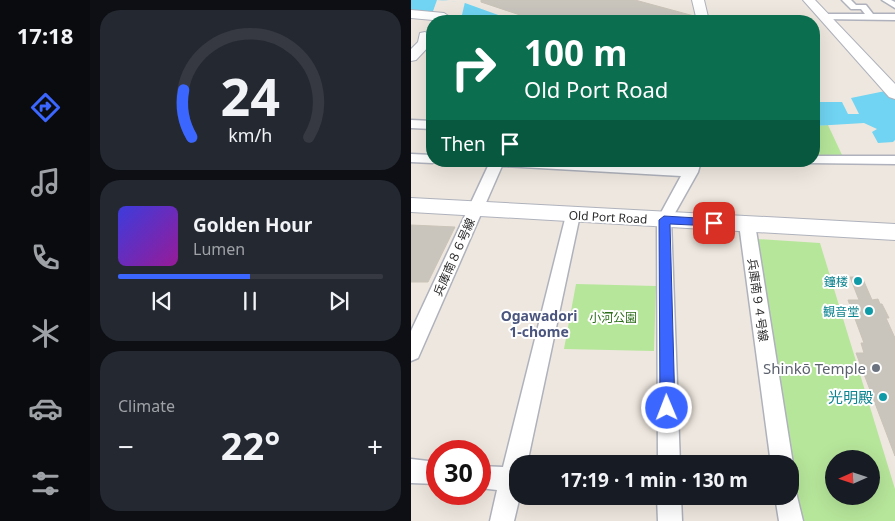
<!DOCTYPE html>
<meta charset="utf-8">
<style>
:root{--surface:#171b24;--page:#242831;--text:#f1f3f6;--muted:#9ea1a6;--line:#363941;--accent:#3b66ff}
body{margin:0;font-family:"Noto Sans","Noto Sans JP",sans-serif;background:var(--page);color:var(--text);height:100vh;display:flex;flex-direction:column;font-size:19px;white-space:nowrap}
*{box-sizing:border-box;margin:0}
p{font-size:16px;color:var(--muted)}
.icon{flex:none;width:28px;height:28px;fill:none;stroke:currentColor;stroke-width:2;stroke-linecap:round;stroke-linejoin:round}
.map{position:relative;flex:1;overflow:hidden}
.side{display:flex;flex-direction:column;gap:10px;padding:10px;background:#0d0f14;width:321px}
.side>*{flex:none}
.hud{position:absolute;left:15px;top:15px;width:394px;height:152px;border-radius:20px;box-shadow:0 5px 20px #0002;background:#0b6e4f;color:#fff;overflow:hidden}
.needle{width:32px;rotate:267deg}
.controls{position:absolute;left:414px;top:450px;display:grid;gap:10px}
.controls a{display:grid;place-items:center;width:55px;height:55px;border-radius:50%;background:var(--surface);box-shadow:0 5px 20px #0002;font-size:25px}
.speed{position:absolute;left:15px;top:440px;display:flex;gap:10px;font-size:25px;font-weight:700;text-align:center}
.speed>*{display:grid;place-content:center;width:65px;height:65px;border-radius:50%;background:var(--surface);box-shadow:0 5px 20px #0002;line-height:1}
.speed .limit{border:8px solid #d22;background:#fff;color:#111}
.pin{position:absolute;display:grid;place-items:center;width:42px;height:42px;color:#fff;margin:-21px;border-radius:10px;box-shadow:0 2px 8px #0006}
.me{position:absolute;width:55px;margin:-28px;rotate:359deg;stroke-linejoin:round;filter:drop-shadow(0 0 4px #0008)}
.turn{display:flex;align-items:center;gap:18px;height:105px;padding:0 15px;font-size:22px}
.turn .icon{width:65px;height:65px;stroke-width:2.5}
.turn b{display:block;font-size:35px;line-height:42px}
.then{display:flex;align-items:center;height:48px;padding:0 15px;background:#0003;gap:10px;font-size:19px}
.big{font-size:38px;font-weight:700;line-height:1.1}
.side .widget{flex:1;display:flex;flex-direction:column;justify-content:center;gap:8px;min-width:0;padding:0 18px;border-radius:20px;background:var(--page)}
.side .dial{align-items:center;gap:0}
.dial svg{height:130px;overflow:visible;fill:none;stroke:var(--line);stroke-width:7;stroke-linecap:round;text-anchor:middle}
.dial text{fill:var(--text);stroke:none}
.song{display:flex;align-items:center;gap:15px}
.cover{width:60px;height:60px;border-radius:8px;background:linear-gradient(135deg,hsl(240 70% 55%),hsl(300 70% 35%))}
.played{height:5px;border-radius:2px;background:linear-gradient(90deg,var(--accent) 50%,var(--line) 50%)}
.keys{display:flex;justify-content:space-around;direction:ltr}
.heat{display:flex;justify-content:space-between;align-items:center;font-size:28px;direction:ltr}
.trip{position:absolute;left:98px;top:455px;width:290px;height:50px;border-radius:20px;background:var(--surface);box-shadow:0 5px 20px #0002;font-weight:700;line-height:50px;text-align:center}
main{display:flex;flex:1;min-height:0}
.tab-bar{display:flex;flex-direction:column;width:90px;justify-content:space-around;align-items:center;background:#090b0e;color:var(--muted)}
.tab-bar .icon{width:35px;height:35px}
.tab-bar .on{color:var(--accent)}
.tab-bar b{font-size:22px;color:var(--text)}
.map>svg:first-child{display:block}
.green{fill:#b6e69a;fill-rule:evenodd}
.water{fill:#70d4f2}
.pier{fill:#eee7df}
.building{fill:#c9c5bd;stroke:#cac3b8}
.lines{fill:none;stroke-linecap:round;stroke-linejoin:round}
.street-casing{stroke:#afb2bc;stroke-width:3}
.secondary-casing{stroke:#afb2bc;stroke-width:2}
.street{fill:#fff;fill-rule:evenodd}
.secondary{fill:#fff;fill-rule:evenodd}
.route{fill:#3b66ff;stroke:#2642a6}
.culture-dot{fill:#0f9aa8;stroke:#fff;stroke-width:2}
.worship-dot{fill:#6b7280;stroke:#fff;stroke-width:2}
.labels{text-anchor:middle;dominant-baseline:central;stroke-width:4;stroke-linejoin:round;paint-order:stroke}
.street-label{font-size:12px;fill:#2c2c2c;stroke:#fff}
.culture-label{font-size:12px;fill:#0d838f;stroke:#fff;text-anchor:end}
.park-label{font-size:12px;fill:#2d6d19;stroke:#fff}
.neighbourhood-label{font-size:14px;font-weight:bold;fill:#4b567f;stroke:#fff}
.near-worship-label{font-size:15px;fill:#5b616d;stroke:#fff;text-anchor:end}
.near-culture-label{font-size:15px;fill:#0d838f;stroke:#fff;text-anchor:end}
</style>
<main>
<nav class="tab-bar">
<b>17:18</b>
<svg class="icon on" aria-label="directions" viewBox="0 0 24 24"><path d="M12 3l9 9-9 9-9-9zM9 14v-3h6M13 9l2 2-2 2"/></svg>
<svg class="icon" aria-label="music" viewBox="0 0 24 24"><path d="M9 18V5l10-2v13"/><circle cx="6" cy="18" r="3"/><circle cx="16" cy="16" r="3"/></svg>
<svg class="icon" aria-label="phone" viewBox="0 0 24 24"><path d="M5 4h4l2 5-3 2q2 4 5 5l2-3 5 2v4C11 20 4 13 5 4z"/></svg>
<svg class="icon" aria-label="climate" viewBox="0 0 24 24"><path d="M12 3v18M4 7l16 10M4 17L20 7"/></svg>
<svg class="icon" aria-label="car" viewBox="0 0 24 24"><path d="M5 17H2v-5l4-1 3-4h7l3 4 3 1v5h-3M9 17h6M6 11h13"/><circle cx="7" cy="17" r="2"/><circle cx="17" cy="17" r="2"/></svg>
<svg class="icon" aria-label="filters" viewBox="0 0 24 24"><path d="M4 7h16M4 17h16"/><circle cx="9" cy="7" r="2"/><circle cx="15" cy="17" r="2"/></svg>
</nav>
<section class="side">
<div class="widget dial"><svg viewBox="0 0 100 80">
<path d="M14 69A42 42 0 1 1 86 69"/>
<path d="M14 69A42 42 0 0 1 9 40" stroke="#3b66ff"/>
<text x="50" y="56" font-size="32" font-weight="700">24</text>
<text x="50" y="72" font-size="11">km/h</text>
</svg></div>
<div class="widget">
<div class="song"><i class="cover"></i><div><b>Golden Hour</b><p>Lumen</p></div></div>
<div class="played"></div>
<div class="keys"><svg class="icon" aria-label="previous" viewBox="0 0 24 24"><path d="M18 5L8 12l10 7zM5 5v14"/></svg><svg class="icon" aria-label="pause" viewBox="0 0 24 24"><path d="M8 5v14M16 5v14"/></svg><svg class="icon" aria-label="next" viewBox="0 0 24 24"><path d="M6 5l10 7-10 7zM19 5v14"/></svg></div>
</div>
<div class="widget"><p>Climate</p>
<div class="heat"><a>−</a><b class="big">22°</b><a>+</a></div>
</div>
</section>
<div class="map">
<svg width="484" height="521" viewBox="0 0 484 521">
<rect width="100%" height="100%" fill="#eee7df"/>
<!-- green -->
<path class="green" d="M417,125l14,30h-28l-1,-29z
M346,239l63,4 75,246v32h-95zM422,459h38v37h-38z
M165,284l80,2 -2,65 -90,-2z"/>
<!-- water -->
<path class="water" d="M0,0h30l24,3 50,18h-54l1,-1 -51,-10z
M484,89v51l-2,2 -15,1 -6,-11 5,-3 -13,-6 -50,3 -1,-24h29l6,12h11l-8,-16z"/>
<!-- pier -->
<path class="pier" d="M26,0l28,2 -4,17 -29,-5z"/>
<!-- building -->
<path class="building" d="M70,0h154l59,16 1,5h-157l-57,-19z
M0,225l44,2 -27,55h-17z
M439,277h12l10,23 6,-1 2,5h2l7,14h-3l9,20v118l-39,-103h8l-3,-10h3l-16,-43h11z"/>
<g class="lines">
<defs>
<path id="street" d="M431,0h9l5,5h10l7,9h22v6l-74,-1v-4l3,-1h41l-4,-5h-10z
M471,0h9l4,2v6z
M0,120l21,1v8l-21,-1z
M0,154l21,1v6h5l-5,2 -21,-1z
M402,156h82v8l-87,-1 -1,-2h6z
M74,161h85l115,6 3,-6h13l-3,11 -27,48 9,244h-22l-1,-244 24,-44 -179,-10 -84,192 -7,3v-30l78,-167z
M162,210l5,1 2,4 -53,249h-10v32h3l-6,25h-24l7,-31 -17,-2v-22l23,1 63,-252 2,-4z
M336,219l5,1 3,4 38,240 -3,8v-8h-19l-32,-240 3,-4z
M0,459l26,3v22l-26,-1z
M379,485l5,3 8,33h-24l-4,-25h15z
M246,496h24l1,25h-24z"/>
<path id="secondary" d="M281,0h12l5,21h-12z
M392,0h12l80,84v15l-6,-2z
M0,10l33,3 6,4 -6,4 -33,-3z
M14,32l7,4v7l-16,17 -5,1v-12l7,-7 2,-9z
M0,198l484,26v16l-484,-28z"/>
</defs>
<!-- street casing -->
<use href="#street" class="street-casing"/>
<!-- secondary casing -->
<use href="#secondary" class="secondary-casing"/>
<!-- street -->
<use href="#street" class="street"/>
<!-- secondary -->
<use href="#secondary" class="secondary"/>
</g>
<!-- route -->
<path class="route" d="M253,216l50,3 6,4 -6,3 -44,-2 5,184 -2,5 -6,2 -5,-2 -2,-5 -1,-188z"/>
<!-- markers -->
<g class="culture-dot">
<circle cx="447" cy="281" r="5"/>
<circle cx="458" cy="311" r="5"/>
<circle cx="472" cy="397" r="5"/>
</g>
<circle class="worship-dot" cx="465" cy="368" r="5"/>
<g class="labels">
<!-- street labels -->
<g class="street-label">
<text transform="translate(197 217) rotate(3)">Old Port Road</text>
<text transform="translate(43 257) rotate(-66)">兵庫南８６号線</text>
<text transform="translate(347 300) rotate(82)">兵庫南９４号線</text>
</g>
<!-- culture labels -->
<g class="culture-label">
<text x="437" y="281">鐘楼</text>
<text x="448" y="311">観音堂</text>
</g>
<!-- park labels -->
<g class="park-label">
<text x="202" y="317">小河公園</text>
</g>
<!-- neighbourhood labels -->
<g class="neighbourhood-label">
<text x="128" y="315">Ogawadori<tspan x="128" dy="16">1-chome</tspan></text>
</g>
<!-- near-worship labels -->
<g class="near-worship-label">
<text x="455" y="368">Shinkō Temple</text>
</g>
<!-- near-culture labels -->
<g class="near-culture-label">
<text x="462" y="397">光明殿</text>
</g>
</g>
</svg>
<div class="controls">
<a><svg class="needle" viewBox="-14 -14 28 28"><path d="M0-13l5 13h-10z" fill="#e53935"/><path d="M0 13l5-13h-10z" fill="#9ea1a6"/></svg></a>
</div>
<div class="speed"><div class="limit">30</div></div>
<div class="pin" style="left:303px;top:223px;background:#d93025"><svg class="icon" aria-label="arrive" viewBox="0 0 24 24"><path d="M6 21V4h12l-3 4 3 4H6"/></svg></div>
<svg class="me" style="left:256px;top:408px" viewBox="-20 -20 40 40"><circle r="17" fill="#3b66ff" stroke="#fff" stroke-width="3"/><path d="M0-11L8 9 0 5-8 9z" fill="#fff"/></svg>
<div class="trip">17:19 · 1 min · 130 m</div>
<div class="hud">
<div class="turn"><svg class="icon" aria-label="right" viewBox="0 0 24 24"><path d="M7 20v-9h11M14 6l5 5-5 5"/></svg><div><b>100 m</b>Old Port Road</div></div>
<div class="then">Then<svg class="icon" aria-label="arrive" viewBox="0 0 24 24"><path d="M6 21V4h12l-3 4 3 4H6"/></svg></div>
</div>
</div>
</main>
